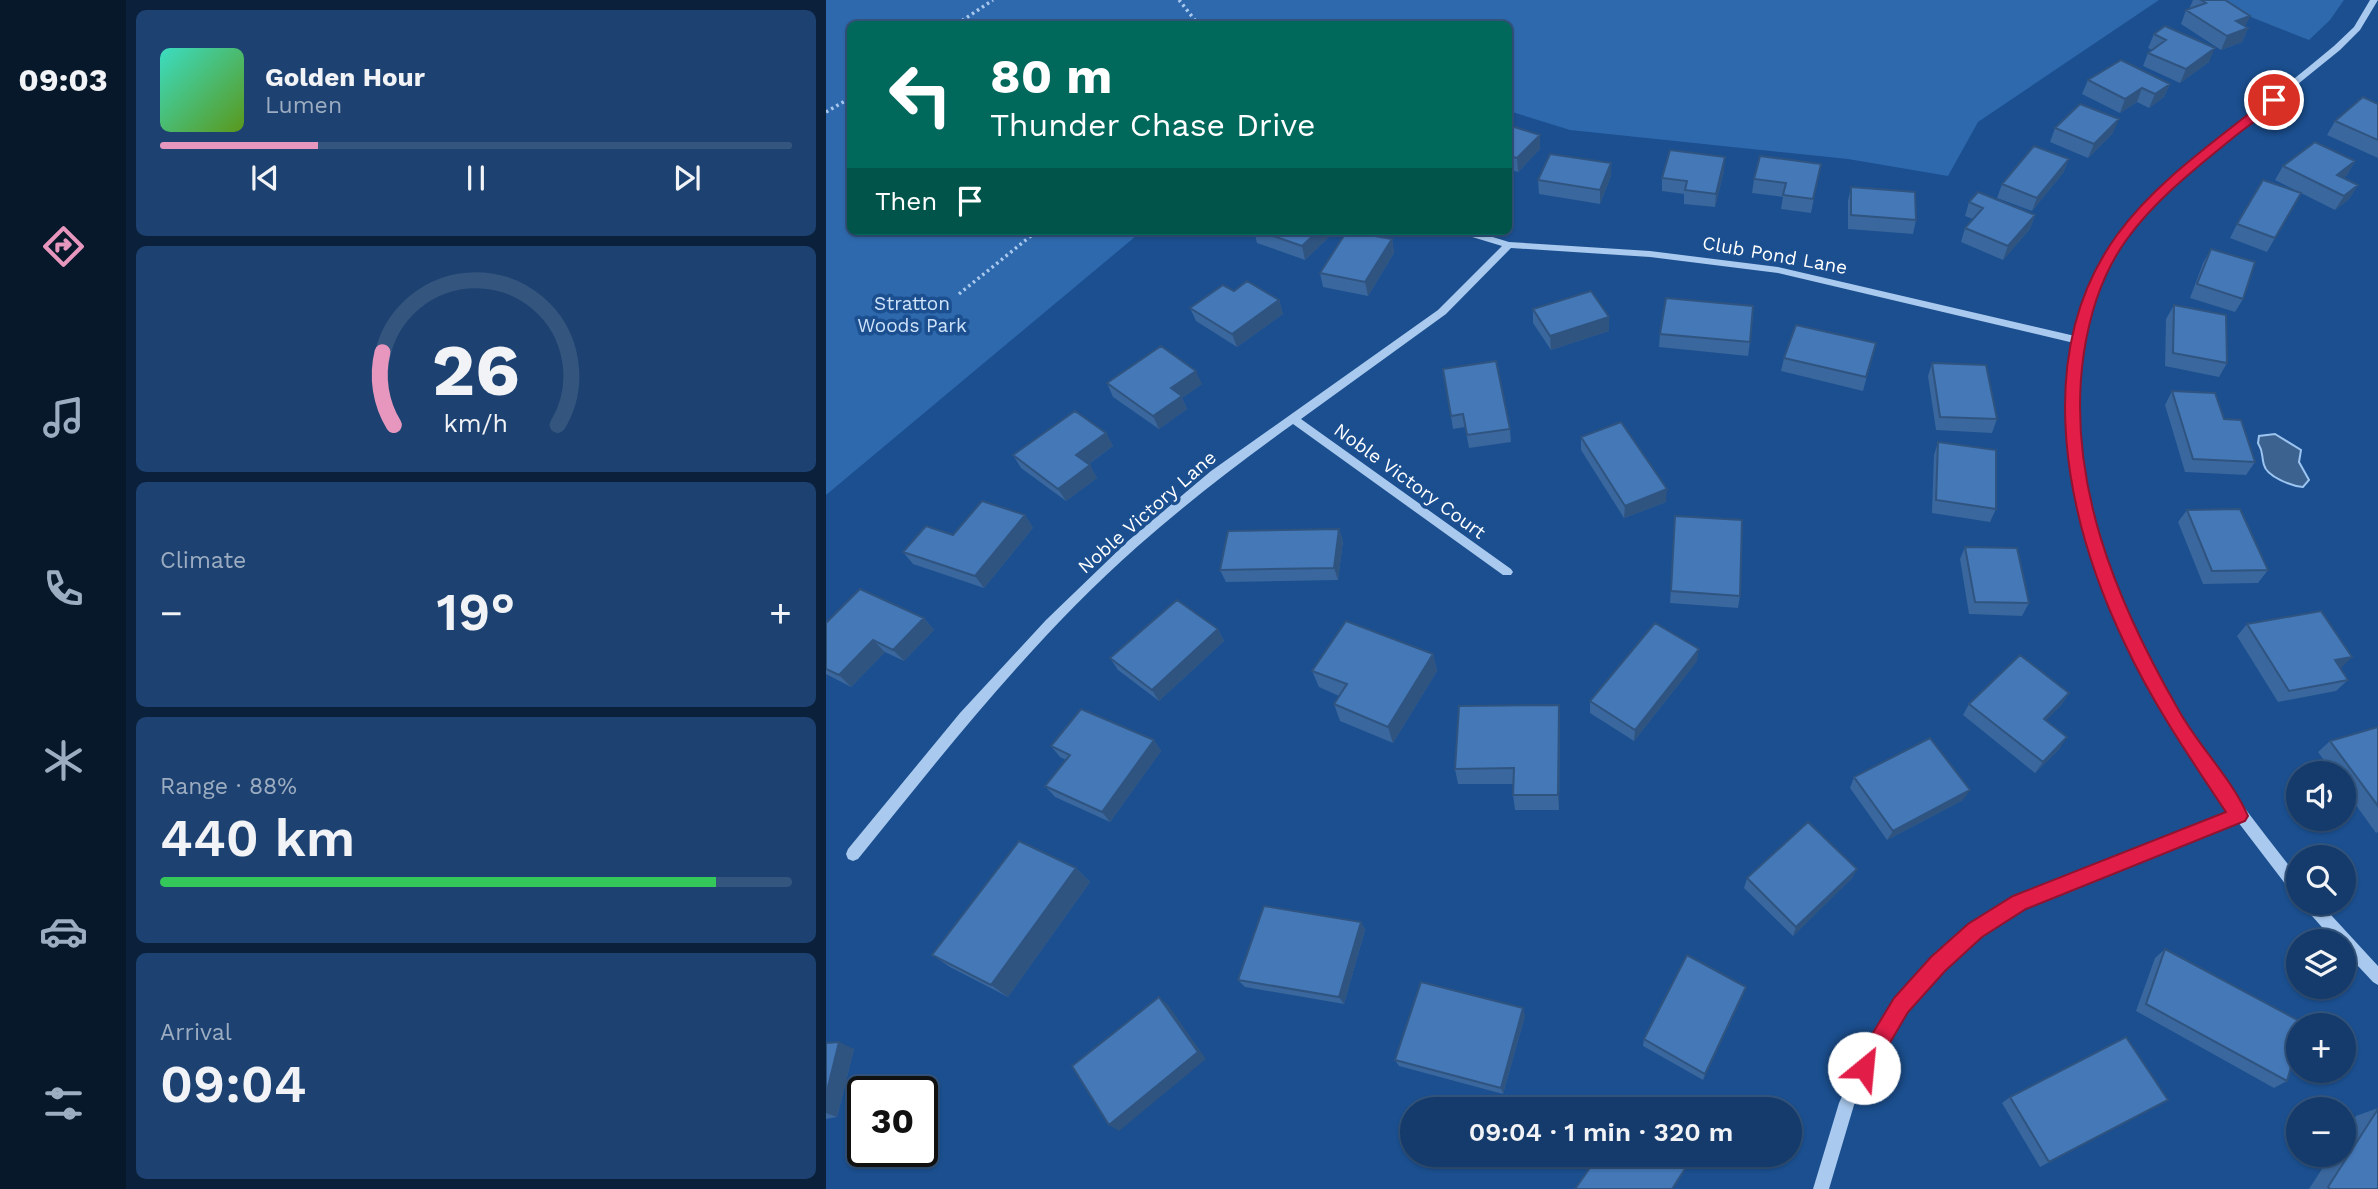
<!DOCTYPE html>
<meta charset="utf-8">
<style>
:root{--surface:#143b6b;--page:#1d4271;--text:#f1f3f6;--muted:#9dadc1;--line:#33557e;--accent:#e797bd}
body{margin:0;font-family:"Work Sans",sans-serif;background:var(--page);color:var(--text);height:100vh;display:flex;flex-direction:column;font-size:26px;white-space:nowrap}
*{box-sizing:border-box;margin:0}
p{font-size:23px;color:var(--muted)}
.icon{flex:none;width:38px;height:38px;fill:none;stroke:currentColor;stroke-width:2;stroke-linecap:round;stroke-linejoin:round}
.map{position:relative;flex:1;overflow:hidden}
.details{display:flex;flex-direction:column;gap:10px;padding:10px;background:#0b203b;width:700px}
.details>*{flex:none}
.banner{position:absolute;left:21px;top:21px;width:665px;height:214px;border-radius:10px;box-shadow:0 2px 5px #0004,0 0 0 2px var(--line);background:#00695c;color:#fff;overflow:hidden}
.tools{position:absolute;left:1460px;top:761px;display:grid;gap:14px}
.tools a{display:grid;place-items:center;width:70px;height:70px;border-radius:50%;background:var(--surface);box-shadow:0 2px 5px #0004,0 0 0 2px var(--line);font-size:35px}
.speed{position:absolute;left:21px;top:1076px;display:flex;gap:14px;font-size:35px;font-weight:700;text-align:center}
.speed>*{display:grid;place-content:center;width:91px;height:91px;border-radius:50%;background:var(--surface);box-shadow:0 2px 5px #0004,0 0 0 2px var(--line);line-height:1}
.speed .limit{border:4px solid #111;border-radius:10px;background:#fff;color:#111}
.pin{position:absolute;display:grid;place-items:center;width:60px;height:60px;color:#fff;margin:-30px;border:4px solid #fff;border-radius:50%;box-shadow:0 2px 7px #0007}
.me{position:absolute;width:77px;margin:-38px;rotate:28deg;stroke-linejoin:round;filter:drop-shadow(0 0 5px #0008)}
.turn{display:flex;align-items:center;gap:24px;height:147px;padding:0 28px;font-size:32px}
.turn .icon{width:91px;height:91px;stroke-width:2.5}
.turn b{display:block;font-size:49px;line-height:60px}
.then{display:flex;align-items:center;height:66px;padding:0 28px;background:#0003;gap:14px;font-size:26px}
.big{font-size:52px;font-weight:600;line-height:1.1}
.details .widget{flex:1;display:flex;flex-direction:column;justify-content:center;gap:10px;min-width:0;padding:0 24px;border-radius:10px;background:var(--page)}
.details .dial{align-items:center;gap:0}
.dial svg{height:182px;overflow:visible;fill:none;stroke:var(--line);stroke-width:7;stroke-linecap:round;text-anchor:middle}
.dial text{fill:var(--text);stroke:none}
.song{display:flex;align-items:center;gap:21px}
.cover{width:84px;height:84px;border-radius:10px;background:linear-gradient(135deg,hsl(170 70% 55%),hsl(90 70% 35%))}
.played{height:7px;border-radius:4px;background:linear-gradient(90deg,var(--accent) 25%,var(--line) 25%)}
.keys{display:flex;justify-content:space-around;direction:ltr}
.heat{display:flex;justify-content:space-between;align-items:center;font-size:38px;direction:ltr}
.charge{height:10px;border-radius:5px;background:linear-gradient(90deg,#34c759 88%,var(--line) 0)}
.trip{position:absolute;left:574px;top:1097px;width:402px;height:70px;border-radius:35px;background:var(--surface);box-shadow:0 2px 5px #0004,0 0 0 2px var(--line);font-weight:600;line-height:70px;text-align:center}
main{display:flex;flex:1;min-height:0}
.dock{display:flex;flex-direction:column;width:126px;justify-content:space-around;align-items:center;background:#08182b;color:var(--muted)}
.dock .icon{width:49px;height:49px}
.dock .on{color:var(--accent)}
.dock b{font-size:32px;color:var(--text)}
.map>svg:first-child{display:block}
.green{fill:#2e69ad}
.water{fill:#3c6290;stroke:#9cc4f0;stroke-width:2}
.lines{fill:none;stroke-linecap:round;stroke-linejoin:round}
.path{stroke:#a9c9ee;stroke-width:3.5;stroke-dasharray:2.5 3.5;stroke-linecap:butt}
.minor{fill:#a9c9ee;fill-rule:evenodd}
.wall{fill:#3a679d}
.shaded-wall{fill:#305480}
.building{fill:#4478b7;stroke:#305480;stroke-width:2}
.route{fill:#e11d48;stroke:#92132f;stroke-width:2}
.labels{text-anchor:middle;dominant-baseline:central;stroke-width:7;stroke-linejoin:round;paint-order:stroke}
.street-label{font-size:19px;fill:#fff;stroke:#1b4f8f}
.park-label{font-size:19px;fill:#cfe3fa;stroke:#1b4f8f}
</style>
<main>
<nav class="dock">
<b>09:03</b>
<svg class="icon on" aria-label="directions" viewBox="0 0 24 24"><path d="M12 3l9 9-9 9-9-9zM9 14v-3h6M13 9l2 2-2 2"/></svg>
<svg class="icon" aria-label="music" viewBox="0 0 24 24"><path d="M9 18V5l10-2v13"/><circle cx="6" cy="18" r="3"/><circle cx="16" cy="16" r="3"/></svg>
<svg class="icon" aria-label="phone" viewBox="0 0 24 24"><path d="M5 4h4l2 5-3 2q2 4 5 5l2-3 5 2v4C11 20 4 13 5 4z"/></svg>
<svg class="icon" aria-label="climate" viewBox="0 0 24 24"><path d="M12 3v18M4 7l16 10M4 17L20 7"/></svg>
<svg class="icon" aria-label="car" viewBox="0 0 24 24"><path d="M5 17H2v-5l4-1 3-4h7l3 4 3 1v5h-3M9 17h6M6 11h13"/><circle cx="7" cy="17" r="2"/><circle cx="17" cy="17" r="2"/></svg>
<svg class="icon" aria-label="filters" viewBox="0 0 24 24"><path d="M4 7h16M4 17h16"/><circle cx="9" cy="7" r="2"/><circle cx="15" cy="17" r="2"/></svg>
</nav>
<section class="details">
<div class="widget">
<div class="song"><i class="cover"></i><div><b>Golden Hour</b><p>Lumen</p></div></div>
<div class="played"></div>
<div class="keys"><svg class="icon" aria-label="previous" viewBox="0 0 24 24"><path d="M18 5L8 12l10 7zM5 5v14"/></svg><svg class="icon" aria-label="pause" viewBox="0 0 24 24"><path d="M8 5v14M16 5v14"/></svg><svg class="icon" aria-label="next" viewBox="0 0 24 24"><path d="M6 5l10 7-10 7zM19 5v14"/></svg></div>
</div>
<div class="widget dial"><svg viewBox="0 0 100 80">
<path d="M14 69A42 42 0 1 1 86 69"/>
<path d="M14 69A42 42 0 0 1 9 37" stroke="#e797bd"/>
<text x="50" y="56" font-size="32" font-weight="700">26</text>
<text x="50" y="72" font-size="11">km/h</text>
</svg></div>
<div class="widget"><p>Climate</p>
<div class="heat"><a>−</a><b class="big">19°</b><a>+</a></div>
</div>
<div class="widget"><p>Range · 88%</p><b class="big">440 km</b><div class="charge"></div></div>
<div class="widget"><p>Arrival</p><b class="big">09:04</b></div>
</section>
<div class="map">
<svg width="1552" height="1189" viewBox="0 0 1552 1189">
<rect width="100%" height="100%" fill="#1b4f8f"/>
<!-- green -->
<path class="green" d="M0,0h1333l-181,122 -30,54 -100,-17 -278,-29 -61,-19 -1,-87h-658v207h292l-316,264z
M1382,0h136l-14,20 -21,20z"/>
<!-- water -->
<path class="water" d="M1449,434l26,16 -2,12 10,18 -6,7c-11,-1 -36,-10 -39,-22 -3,-10 0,-12 -6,-22l1,-7z"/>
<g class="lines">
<!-- path -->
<path class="path" d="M353,0l19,24
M131,24l36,-24
M0,112l24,-14
M133,294l78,-63"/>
<!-- minor -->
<path class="minor" d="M1544,0h8l-18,30 -20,20c-38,31 -77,62 -115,93 -35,29 -72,57 -98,95 -42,59 -52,131 -46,201 17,171 113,307 217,438v19l-5,-2 -55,-72 -213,86 -45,27 -37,34 -37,41 -28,46 -24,49 -25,84h-16l26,-86 27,-59 30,-44 37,-41 37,-34 45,-27 216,-86c-98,-134 -185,-298 -157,-469l-296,-70 -128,-16 -139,-9 -65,66 -145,105 210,150 2,3 -2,3h-8l-210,-151c-54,39 -105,78 -155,122 -105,93 -192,204 -280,313l-5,2 -5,-2 -2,-5 2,-5 112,-136 86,-93 82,-79 83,-70 227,-161 64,-64 -43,-13 -2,-2h16l36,11 141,9 128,16 297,69c23,-97 76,-142 150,-202 36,-29 73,-58 109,-88l20,-19z
M1477,903h17l58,63v19l-5,-3 -30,-32v-8h-8l-30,-34z"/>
</g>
<!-- wall -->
<path class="wall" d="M1367,0h32l25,16 -5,10 3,2 -6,14 -21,8 -40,-26 5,-14 3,-1z
M1339,26l44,36 -29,21 -37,-17 5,-13 4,-3 -4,-2 6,-14z
M1262,80l82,4 -6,13 -15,11 -12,-6 -17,11 -38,-19z
M1552,104v54l-51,-23 8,-14z
M682,125l32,10v14l-22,23 -10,-3z
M1229,128l58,5 -25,25 -38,-16z
M1243,159l-6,14 -31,38 -35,-13 5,-14z
M1529,161l-8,14 -4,3 15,7 -9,14 -14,11 -60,-30 8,-14z
M785,163v13l-11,28 -61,-10 -1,-14z
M995,164l-10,49 -30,-4 2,-12 -31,-4 2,-14z
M898,171l-9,36 -31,-3v-10l-22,-3v-13z
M1025,187l65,33 -3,14 -65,-5v-28z
M1475,193l-34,59 -37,-14 7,-14z
M1143,202l66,13 -5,14 -27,31 -42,-18 4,-14 8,-9 -8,-3z
M428,231h74l1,6 -24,23 -48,-17z
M566,239l2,14 -26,43 -45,-9 -3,-14z
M1385,249l32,50 -8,13 -45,-14 13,-35z
M408,291l45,9 4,14 -46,33 -41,-26 -6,-13z
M1348,305l53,58 -8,14 -54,-11 1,-47z
M707,309l76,22 -58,19 -18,-27z
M834,334l90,8 -2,14 -89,-9z
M1050,343l-13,48 -82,-20 3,-13z
M1106,363l65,56 -5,14 -56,-3 -8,-54z
M617,369l67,60 1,13 -42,6 -4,-21 -12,2z
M281,383l95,1 -20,14 5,11 -28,20 -46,-32z
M1346,391l52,28 31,43 -9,13 -61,-3 -20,-67z
M280,433l7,13 -24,18 8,14 -31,23 -45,-33 -8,-13z
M755,437l85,65 -42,16 -43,-68z
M1112,442l58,67 -6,13 -58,-9 2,-58z
M1361,510l81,60 -10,13 -55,1 -25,-62z
M199,515l8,13 -49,60 -71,-24 -10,-12 50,-17z
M849,516l65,80 -2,12 -68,-5z
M513,529l4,12 -5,39 -112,2 -6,-12z
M1139,547l64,56 -7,13 -53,-2 -9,-55z
M98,618l10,12 -30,31 -19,-9 -34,35 -25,-13v-51z
M1421,624l94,45 7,11 -12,11 -58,11 -41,-66z
M392,629l6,12 -65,60 -41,-31 -8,-12z
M607,654l4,17 -44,72 -53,-22 -6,-17 5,-8 -20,-9 -7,-16z
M871,661l-63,80 -44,-28v-12z
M1243,693l-7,11 -16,16 14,28 -25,25 -72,-58 6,-11z
M734,721l-1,89h-44l-2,-15v-11h-55l-3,-15z
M1552,727v105l-2,1 -33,-46v-13h-9l-16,-22 12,-11z
M328,740l7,11 -51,71 -55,-25 -10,-11 21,-26 -6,-3 -9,-11z
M1028,777l109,23 -76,40 -37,-52z
M250,868l14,14 -82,115 -58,-30 -18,-12z
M1031,869l-5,9 -59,58 -49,-48 3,-10z
M535,922l4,8 -21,74 -99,-17 -7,-7z
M1339,949l122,132 -13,7 -138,-77 19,-53z
M917,995l-40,85 -60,-34 1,-7z
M699,1016l-22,78 -104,-28 -4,-6z
M0,1043l28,6 -17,68 -11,2z
M1184,1097l158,3 -128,67 -38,-64z
M1552,1108v81h-69l22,-34h12v-19l13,-20z"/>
<!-- shaded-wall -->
<path class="shaded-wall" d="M1424,16l-6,13 -8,-8z
M1422,28l-6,14 -21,8 6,-14z
M1389,48l-6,14 -29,21 6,-14z
M1344,84l-6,13 -15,11 6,-14z
M1316,88l-5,14 -17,11 5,-14z
M1293,119l-6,14 -25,25 6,-14z
M714,135v14l-22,23 -1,-14z
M899,157l-1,14 -9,36 1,-13z
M1243,159l-6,14 -31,38 5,-13z
M1529,161l-8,14 -18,14 8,-14z
M785,163v13l-11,28v-14z
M1532,185l-9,14 -14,11 9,-14z
M1209,215l-5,14 -27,31 5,-14z
M492,231h10l1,6 -24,23 -3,-14z
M566,239l2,14 -26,43 -3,-14z
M453,300l4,14 -46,33 -5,-13z
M783,317v14l-58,19 -1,-14z
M370,371l6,13 -20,14 5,11 -28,20 -6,-13 18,-28z
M280,433l7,13 -30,22 -7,-13z
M264,465l7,13 -31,23 -8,-12z
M841,489l-1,13 -42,16 1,-12z
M199,515l8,13 -49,60 -9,-12z
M513,529l4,12 -5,39 -4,-12z
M98,618l10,12 -30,31 -11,-11z
M392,629l6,12 -65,60 -7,-11z
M47,640l12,12 -34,35 -12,-12z
M873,649l-2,12 -63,80 1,-11z
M607,654l4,17 -44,72 -5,-16z
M1526,657l-12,12 -5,-9z
M1243,693l-7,11 -25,26 7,-11z
M733,705l1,16 -1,89 -1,-15z
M1241,737l-7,11 -25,25 8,-11z
M328,740l7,11 -51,71 -8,-10z
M1144,790l-7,10 -76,40 6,-9z
M250,868l14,14 -82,115 -17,-12z
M1031,869l-5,9 -59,58 3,-9z
M535,922l4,8 -21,74 -5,-7z
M920,987l-3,8 -40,85 2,-6z
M333,997l9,8 38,54 -87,72 -10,-6z
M697,1008l2,8 -22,78 -2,-6z
M13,1042l15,7 -17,68 -11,-4v-18z
M862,1164l-2,4 -13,21h-1z"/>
<!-- building -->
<path class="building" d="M1375,0h24l25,16 -14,5 12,7 -21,8 -41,-26 20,-7z
M1339,26l50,22 -29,21 -38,-16 18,-13 -12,-6z
M1295,60l49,24 -15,10 -13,-6 -17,11 -37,-19z
M1537,97l15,7v36l-43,-19z
M1254,104l39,15 -25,25 -39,-16z
M682,125l32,10 -23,23 -9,-2z
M1489,142l40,19 -18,14 21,10 -14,11 -61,-30z
M1208,146l35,13 -32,39 -35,-14z
M844,150l55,7 -9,37 -31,-4 2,-9 -25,-3z
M724,154l61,9 -11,27 -62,-10z
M934,156l61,8 -8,35 -30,-4 3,-12 -32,-4z
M1437,180l38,13 -26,45 -38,-14z
M1025,187l64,5 1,28 -65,-5z
M1152,192l57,23 -27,31 -43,-18 18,-20 -14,-6z
M433,231h59l-16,15z
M521,231l45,8 -27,43 -45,-9z
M1385,249l44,13 -12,37 -46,-15z
M421,281l32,19 -47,34 -42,-26 33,-23 11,6z
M765,291l18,26 -59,19 -17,-27z
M840,298l87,8 -3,36 -90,-8z
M1348,305l52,10 1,48 -54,-10z
M970,325l80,18 -10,34 -82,-19z
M335,346l35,25 -25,17 11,8 -29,20 -46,-33z
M670,361l14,68 -43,6 -4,-21 -12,2 -8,-47z
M1106,363l54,2 11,54 -57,-2z
M1346,391l43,2 9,26 17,1 14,42 -62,-3z
M249,411l31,22 -30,22 14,10 -32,24 -45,-34z
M795,422l46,67 -42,17 -44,-69z
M1112,442l58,8v59l-60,-9z
M156,501l43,14 -50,61 -72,-24 23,-26 27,9z
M1414,509l28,61 -56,1 -25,-61z
M849,516l67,4 -2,76 -69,-5z
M513,529l-5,39 -114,2 8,-39z
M1139,547l52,1 12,55 -54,-1z
M34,589l64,29 -31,32 -20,-10 -34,35 -13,-6v-46z
M351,600l41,29 -66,61 -42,-32z
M1495,611l31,46 -17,3 13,20 -59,11 -42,-67z
M520,621l87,33 -45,73 -54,-23 13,-20 -35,-13z
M829,623l44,26 -64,81 -45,-29z
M1194,655l49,38 -25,26 23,18 -24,25 -74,-58z
M733,705l-1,90h-45l1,-27 -59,1 4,-63z
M255,709l73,31 -52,72 -57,-26 25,-31 -19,-9z
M1552,727v79l-48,-65z
M1104,738l40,52 -77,41 -39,-54z
M982,822l49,47 -61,58 -49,-49z
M193,841l57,27 -85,117 -59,-30z
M438,906l97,16 -22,75 -101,-17z
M1339,949l138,74 -1,3h-4v16l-11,39 -141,-77z
M861,955l59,32 -41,87 -61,-35z
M595,982l102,26 -22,80 -106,-28z
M333,997l39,55 -89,73 -37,-59z
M1300,1037l42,63 -119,62 -39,-65z
M13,1042l-13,53v-52z
M1552,1109v80h-48l-2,-2z
M773,1155h79l10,9 -16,25h-97z"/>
<!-- route -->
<path class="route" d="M1444,97l9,3c-13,14 -30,25 -45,37 -38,31 -78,62 -107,102 -24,33 -37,74 -43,113 -19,127 32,249 94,357 20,37 53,68 70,107l-3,5 -219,88 -44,28 -37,34 -37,41 -37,63 -7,3 -8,-3 -3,-7 3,-7 38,-63 37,-41 37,-33 45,-28 213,-84c-36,-54 -73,-108 -101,-168 -59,-123 -95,-289 -8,-409 40,-55 100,-95 153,-138z"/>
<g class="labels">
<!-- street labels -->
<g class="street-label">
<text transform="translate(949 255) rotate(10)">Club Pond Lane</text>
<text transform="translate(584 481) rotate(36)">Noble Victory Court</text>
<text transform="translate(321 512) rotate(-41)">Noble Victory Lane</text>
</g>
<!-- park labels -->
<g class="park-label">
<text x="86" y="303">Stratton<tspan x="86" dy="22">Woods Park</tspan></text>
</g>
</g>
</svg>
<div class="tools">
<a><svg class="icon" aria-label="sound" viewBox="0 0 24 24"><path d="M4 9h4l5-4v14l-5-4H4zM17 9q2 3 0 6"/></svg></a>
<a><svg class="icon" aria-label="search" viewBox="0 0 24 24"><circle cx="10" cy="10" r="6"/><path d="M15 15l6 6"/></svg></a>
<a><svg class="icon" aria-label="layers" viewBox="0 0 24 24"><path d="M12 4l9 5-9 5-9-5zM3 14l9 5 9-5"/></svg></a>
<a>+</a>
<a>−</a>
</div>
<div class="speed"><div class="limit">30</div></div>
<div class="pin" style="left:1448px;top:100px;background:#d93025"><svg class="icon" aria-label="arrive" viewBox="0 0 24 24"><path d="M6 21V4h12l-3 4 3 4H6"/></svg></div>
<svg class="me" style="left:1038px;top:1068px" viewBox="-20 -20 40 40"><circle r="19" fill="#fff"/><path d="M0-13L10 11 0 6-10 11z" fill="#e11d48"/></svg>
<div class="trip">09:04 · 1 min · 320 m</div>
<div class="banner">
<div class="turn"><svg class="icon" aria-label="left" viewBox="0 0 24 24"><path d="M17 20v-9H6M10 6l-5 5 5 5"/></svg><div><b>80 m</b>Thunder Chase Drive</div></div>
<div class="then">Then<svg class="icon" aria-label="arrive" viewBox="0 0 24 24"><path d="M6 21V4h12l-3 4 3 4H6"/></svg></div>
</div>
</div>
</main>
